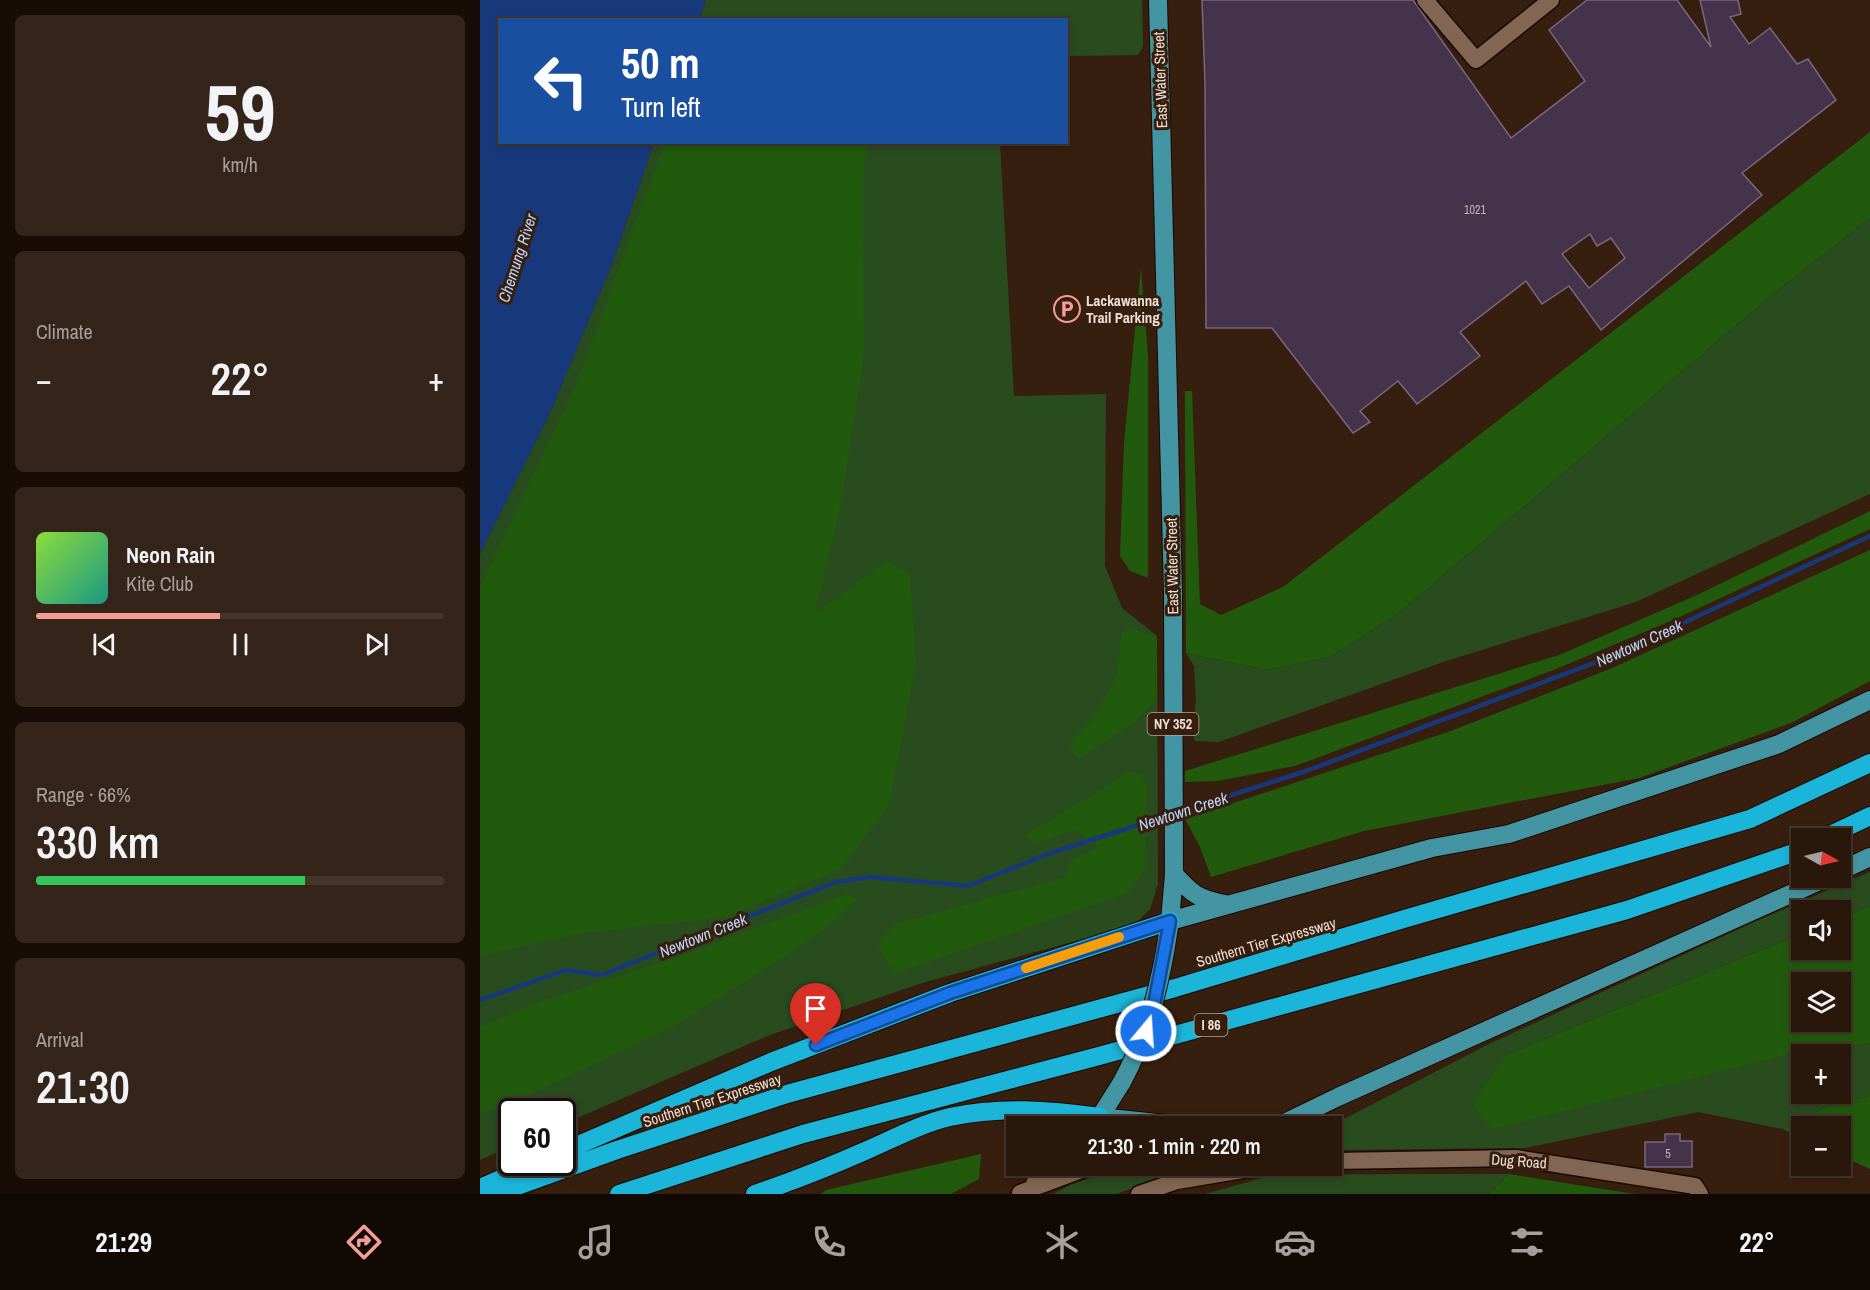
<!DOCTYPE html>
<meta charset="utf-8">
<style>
:root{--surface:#29170b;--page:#352419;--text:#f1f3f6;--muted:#a59f9d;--line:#45362c;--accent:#f59c95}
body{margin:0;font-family:"Archivo Narrow",sans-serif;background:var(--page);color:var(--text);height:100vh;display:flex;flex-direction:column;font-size:22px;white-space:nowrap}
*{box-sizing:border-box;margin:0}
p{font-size:20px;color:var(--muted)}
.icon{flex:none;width:33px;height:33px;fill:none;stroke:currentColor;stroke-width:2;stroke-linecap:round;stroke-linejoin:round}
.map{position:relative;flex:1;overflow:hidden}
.details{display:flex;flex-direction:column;gap:15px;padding:15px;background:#170d06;width:480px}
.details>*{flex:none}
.guide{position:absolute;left:18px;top:18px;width:570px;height:126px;border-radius:0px;box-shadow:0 3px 9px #0003,0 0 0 2px var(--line);background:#1a4fa0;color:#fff;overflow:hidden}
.needle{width:39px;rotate:98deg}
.tools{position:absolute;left:1311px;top:828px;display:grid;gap:12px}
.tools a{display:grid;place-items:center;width:60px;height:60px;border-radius:0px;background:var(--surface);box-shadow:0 3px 9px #0003,0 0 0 2px var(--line);font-size:30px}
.speed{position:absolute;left:18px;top:1098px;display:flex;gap:12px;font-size:30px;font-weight:700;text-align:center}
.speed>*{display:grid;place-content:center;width:78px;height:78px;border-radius:50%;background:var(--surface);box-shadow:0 3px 9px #0003,0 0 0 2px var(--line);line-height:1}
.speed .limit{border:3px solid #111;border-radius:9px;background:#fff;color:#111}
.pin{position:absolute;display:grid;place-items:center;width:51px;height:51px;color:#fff;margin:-62px -26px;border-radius:50% 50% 50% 0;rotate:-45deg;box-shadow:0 0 6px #0007}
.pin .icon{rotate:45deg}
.me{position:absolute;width:66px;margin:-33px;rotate:18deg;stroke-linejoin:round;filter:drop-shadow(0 0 4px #0008)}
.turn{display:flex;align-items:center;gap:21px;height:126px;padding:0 24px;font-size:27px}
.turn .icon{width:78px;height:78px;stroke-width:2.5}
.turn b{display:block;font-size:42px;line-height:51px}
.big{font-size:45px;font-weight:600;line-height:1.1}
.details .card{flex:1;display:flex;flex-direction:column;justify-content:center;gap:9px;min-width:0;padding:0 21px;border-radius:9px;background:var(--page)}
.details .dial{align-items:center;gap:0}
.dial b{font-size:78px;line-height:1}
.song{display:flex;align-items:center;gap:18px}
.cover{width:72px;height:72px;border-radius:9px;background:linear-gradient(135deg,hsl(90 70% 55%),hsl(170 70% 35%))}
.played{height:6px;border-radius:3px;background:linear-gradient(90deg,var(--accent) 45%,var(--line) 45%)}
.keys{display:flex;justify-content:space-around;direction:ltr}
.heat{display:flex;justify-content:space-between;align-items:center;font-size:33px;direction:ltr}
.charge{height:9px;border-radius:4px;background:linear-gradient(90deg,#34c759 66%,var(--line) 0)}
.trip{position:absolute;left:526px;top:1116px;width:336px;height:60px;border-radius:0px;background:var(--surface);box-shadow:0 3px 9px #0003,0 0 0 2px var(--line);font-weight:600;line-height:60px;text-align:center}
.menu{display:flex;height:96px;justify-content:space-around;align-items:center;background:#100904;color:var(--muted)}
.menu .icon{width:42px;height:42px}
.menu .on{color:var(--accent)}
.menu b{font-size:27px;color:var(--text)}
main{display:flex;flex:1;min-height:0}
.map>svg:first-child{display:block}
.green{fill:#294c1f;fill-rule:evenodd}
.forest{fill:#215a0c;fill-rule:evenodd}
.water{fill:#17397c}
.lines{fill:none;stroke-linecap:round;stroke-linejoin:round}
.stream{stroke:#17397c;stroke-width:4.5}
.building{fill:#45334b;stroke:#796680;stroke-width:1.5;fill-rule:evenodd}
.minor-casing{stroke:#1d0800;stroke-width:19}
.major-casing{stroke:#1d0800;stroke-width:20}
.highway-casing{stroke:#1d0800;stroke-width:20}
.minor{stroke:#826653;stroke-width:16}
.major{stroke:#4495a3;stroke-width:18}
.highway{stroke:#1bb5d9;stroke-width:18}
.major-bridge-casing{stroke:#1d0800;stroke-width:20;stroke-linecap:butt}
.major-bridge{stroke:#4495a3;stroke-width:18}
.route-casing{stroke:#114b97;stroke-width:15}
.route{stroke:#1a73e8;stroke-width:10}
.slow{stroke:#f59e0b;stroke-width:10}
.labels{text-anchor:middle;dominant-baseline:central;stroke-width:6;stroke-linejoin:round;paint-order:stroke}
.number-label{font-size:12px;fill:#c4b3b1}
.shield{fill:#371f0f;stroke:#b7a598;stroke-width:1.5}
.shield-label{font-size:14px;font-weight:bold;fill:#eeded3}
.street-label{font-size:15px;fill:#eeded3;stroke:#371f0f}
.poi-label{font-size:15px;font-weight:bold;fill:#eeded3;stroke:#371f0f;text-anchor:start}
.water-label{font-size:16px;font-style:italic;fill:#bdd4fb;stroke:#371f0f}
</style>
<main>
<section class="details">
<div class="card dial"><b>59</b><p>km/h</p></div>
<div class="card"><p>Climate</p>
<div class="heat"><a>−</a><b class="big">22°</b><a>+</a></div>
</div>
<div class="card">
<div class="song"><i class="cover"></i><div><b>Neon Rain</b><p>Kite Club</p></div></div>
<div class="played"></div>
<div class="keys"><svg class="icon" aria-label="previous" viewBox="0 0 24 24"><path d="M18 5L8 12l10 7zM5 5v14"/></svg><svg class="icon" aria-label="pause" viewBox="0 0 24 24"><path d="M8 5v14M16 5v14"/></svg><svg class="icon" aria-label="next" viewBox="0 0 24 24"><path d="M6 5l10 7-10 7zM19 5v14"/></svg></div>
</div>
<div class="card"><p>Range · 66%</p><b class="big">330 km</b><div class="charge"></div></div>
<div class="card"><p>Arrival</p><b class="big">21:30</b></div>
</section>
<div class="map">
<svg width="1390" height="1194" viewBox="0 0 1390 1194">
<rect width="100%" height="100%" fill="#371f0f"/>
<!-- green -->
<path class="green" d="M226,0h436l1,46 -5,9 -71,1 -1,-36h-367z
M174,143h346l14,253 92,-2 -1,172 17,42 35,28 1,248 -8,25 -16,16 -212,58 -152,52 -207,89 -1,-12h-50l-1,34 -31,14v-606l70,-141 62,-149z
M1390,218v276l-234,108 -193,60 -224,80 -24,-1 -3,-10 4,-30 -2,-35 -8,-13 80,17 64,-13 69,-44 374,-319z
M1390,872v34l-29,12 -1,-8h-38l-1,24 -295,121h280l84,-12v54l-33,4 -54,28 -85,-17 -173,36 -193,2v-24h-11l25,-8 143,-74 270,-124zM1322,1054h38v40h-38z
M649,1166h78l-26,5 -65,23h-63l19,-10z
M932,1174h97l-21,20h-283l68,-19z"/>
<!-- forest -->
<path class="forest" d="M1390,132v86l-97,76 -374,319 -69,44 -64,13 -80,-17 -1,-262h7l8,213 21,11 62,-28z
M185,143h201l-3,32 1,180 -23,148 -26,111 72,-54 23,15 6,87 -27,144 -48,63 -115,48 -143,16 -103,23v-369l97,-205z
M661,268l7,88v222l-18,-7 -10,-15 4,-114z
M1390,511v18l-197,91 -117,49 -261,97 -77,15 -33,1v-11l374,-116 138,-60z
M1390,550v131l-79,42 -152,55 -275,53 -153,46 -11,-30 -15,-28 263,-87 162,-63z
M649,629l12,2 16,8v59l-22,24 -57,37 -9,-13 27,-33 21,-37 5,-44z
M648,771l13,3 6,14 -2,80 -17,25 -234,81 -17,-29 18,-21 171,-47 4,-16 29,-15 -24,-16 -42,14 -7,-10 81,-48z
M368,893l10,7 -22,20 -36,27 -126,79 -153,73 -41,15v-87l52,-23 143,-46z
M1390,906v137l-84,12 -294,74 -20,-25 34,-49 295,-121 1,16h38l1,-32zM1360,982v40h-38v-40z
M1390,1097v72l-29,-13 -1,-30h-38l-1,12 -18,-9 54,-28z
M501,1154l-2,25 -28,15h-130l5,-4z
M1029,1174l126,20h-147z"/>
<!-- water -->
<path class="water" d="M0,0h226l-7,19 -199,1v122l154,1 -42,121 -62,149 -70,141z"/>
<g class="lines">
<!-- stream -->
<path class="stream" d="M699,812l127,-41 304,-114 260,-121
M0,1000l86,-30 35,5 235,-93 34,-5 98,9 77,-31 124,-40"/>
</g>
<!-- building -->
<path class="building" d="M722,0h211l98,138 74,-57 -36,-51 38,-30h90l34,47 -11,-47h38l3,14 -11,3 19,27 21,-16 27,36 11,-5 28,41 -94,73 20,22 -161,135 -32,-44 -27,18 -16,-23 -66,51 20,24 -63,48 -19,-23 -38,30 10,11 -17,11 -81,-105h-66l-1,-244zM1110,234l7,12 14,-8 14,20 -36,30 -27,-34z
M1185,1134h15v7h12v26h-47v-25h20z"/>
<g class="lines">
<defs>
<path id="minor" d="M945,0l51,60 75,-60
M852,1161l184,-3 179,28 5,8
M554,1183l20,-17
M540,1193l72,-27
M659,1194l38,-13 90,-15"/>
<path id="major" d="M678,0l15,593 1,281 -4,47 -5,31
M1360,871l30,-14
M694,874c18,20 24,25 51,30
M690,921l262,-73 77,-14 270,-90 91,-44
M642,1082l-22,35 85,9
M798,1126l60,-29 488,-219"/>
<path id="highway" d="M1344,838l46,-22
M82,1152l209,-90 179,-69 220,-72
M0,1188l59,-26
M15,1194l122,-44 170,-56 388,-106 229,-69 346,-100 120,-56
M139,1194l184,-60 296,-78 528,-146 175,-60
M275,1194c38,-13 74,-27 110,-43 28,-12 55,-27 85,-34 50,-11 100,-7 150,0"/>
</defs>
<!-- minor casing -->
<use href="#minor" class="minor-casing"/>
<!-- major casing -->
<use href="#major" class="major-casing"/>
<!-- highway casing -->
<use href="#highway" class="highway-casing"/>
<!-- minor -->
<use href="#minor" class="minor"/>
<!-- major -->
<use href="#major" class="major"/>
<!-- highway -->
<use href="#highway" class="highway"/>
<defs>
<path id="major-bridge" d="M642,1082c23,-43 34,-82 43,-130"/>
</defs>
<!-- major-bridge casing -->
<use href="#major-bridge" class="major-bridge-casing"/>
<!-- major-bridge -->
<use href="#major-bridge" class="major-bridge"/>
</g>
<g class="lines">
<defs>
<path id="route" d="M336,1045l134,-52 220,-72 -16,84 -8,26"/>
</defs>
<!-- route casing -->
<use href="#route" class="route-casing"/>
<!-- route -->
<use href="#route" class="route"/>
<!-- slow -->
<path class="slow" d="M546,968l93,-31"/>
</g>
<!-- icons -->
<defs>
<symbol id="parking-ring" viewBox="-11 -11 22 22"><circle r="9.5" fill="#371f0f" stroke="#f59c95" stroke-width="1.5"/><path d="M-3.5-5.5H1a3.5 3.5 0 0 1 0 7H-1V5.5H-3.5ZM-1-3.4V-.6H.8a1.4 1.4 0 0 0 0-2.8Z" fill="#f59c95"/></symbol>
</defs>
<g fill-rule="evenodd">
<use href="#parking-ring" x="572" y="294" width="30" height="30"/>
</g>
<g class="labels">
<!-- number labels -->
<g class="number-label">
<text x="995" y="210">1021</text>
<text x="1188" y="1154">5</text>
</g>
<!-- shield labels -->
<g class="shield">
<rect x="667.5" y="713" width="51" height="22" rx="4.5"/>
<rect x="714.5" y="1014" width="33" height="22" rx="4.5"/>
</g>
<g class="shield-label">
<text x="693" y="724">NY 352</text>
<text x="731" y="1025">I 86</text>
</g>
<!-- street labels -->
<g class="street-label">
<text transform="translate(680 80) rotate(-92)">East Water Street</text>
<text transform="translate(692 566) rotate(-91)">East Water Street</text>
<text transform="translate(786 942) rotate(-16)">Southern Tier Expressway</text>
<text transform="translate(232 1100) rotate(-18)">Southern Tier Expressway</text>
<text transform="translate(1039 1161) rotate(4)">Dug Road</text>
</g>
<!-- poi labels -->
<g class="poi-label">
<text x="606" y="300">Lackawanna<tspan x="606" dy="17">Trail Parking</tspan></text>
</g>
<!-- water labels -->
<g class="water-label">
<text transform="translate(37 258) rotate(-72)">Chemung River</text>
<text transform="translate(1159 643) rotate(-24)">Newtown Creek</text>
<text transform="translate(703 811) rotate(-18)">Newtown Creek</text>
<text transform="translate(223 935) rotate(-22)">Newtown Creek</text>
</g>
</g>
</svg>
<div class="tools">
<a><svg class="needle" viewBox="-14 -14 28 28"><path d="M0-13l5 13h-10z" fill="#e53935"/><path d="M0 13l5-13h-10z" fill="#a59f9d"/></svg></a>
<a><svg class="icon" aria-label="sound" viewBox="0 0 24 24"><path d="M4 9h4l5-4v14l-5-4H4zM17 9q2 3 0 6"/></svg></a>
<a><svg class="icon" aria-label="layers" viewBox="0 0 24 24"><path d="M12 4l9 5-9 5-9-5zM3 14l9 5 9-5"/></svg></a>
<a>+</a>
<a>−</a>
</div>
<div class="speed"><div class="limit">60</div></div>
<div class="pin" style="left:336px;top:1045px;background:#d93025"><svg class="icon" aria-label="arrive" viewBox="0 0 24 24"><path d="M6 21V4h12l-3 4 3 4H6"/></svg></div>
<svg class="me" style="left:666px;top:1031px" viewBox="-20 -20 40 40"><circle r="17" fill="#1a73e8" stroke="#fff" stroke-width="3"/><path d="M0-11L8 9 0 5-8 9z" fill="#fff"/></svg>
<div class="trip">21:30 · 1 min · 220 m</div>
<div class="guide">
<div class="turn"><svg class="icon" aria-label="left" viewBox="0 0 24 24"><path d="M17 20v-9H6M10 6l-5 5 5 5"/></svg><div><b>50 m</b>Turn left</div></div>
</div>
</div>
</main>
<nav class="menu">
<b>21:29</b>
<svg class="icon on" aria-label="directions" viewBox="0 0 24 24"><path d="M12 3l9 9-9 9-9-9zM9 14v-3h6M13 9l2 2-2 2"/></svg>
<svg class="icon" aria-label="music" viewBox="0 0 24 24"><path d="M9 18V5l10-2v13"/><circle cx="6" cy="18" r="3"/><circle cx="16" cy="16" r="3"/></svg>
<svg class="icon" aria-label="phone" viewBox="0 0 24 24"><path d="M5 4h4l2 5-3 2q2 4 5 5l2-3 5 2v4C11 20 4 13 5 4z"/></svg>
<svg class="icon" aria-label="climate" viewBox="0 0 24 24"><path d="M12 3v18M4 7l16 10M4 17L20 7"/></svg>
<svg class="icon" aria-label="car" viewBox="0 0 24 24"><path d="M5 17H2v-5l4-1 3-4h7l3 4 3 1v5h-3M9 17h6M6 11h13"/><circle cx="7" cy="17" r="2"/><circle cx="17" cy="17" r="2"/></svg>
<svg class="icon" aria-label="filters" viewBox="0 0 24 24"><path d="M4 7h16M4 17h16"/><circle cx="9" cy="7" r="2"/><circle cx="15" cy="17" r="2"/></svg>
<b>22°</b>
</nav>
